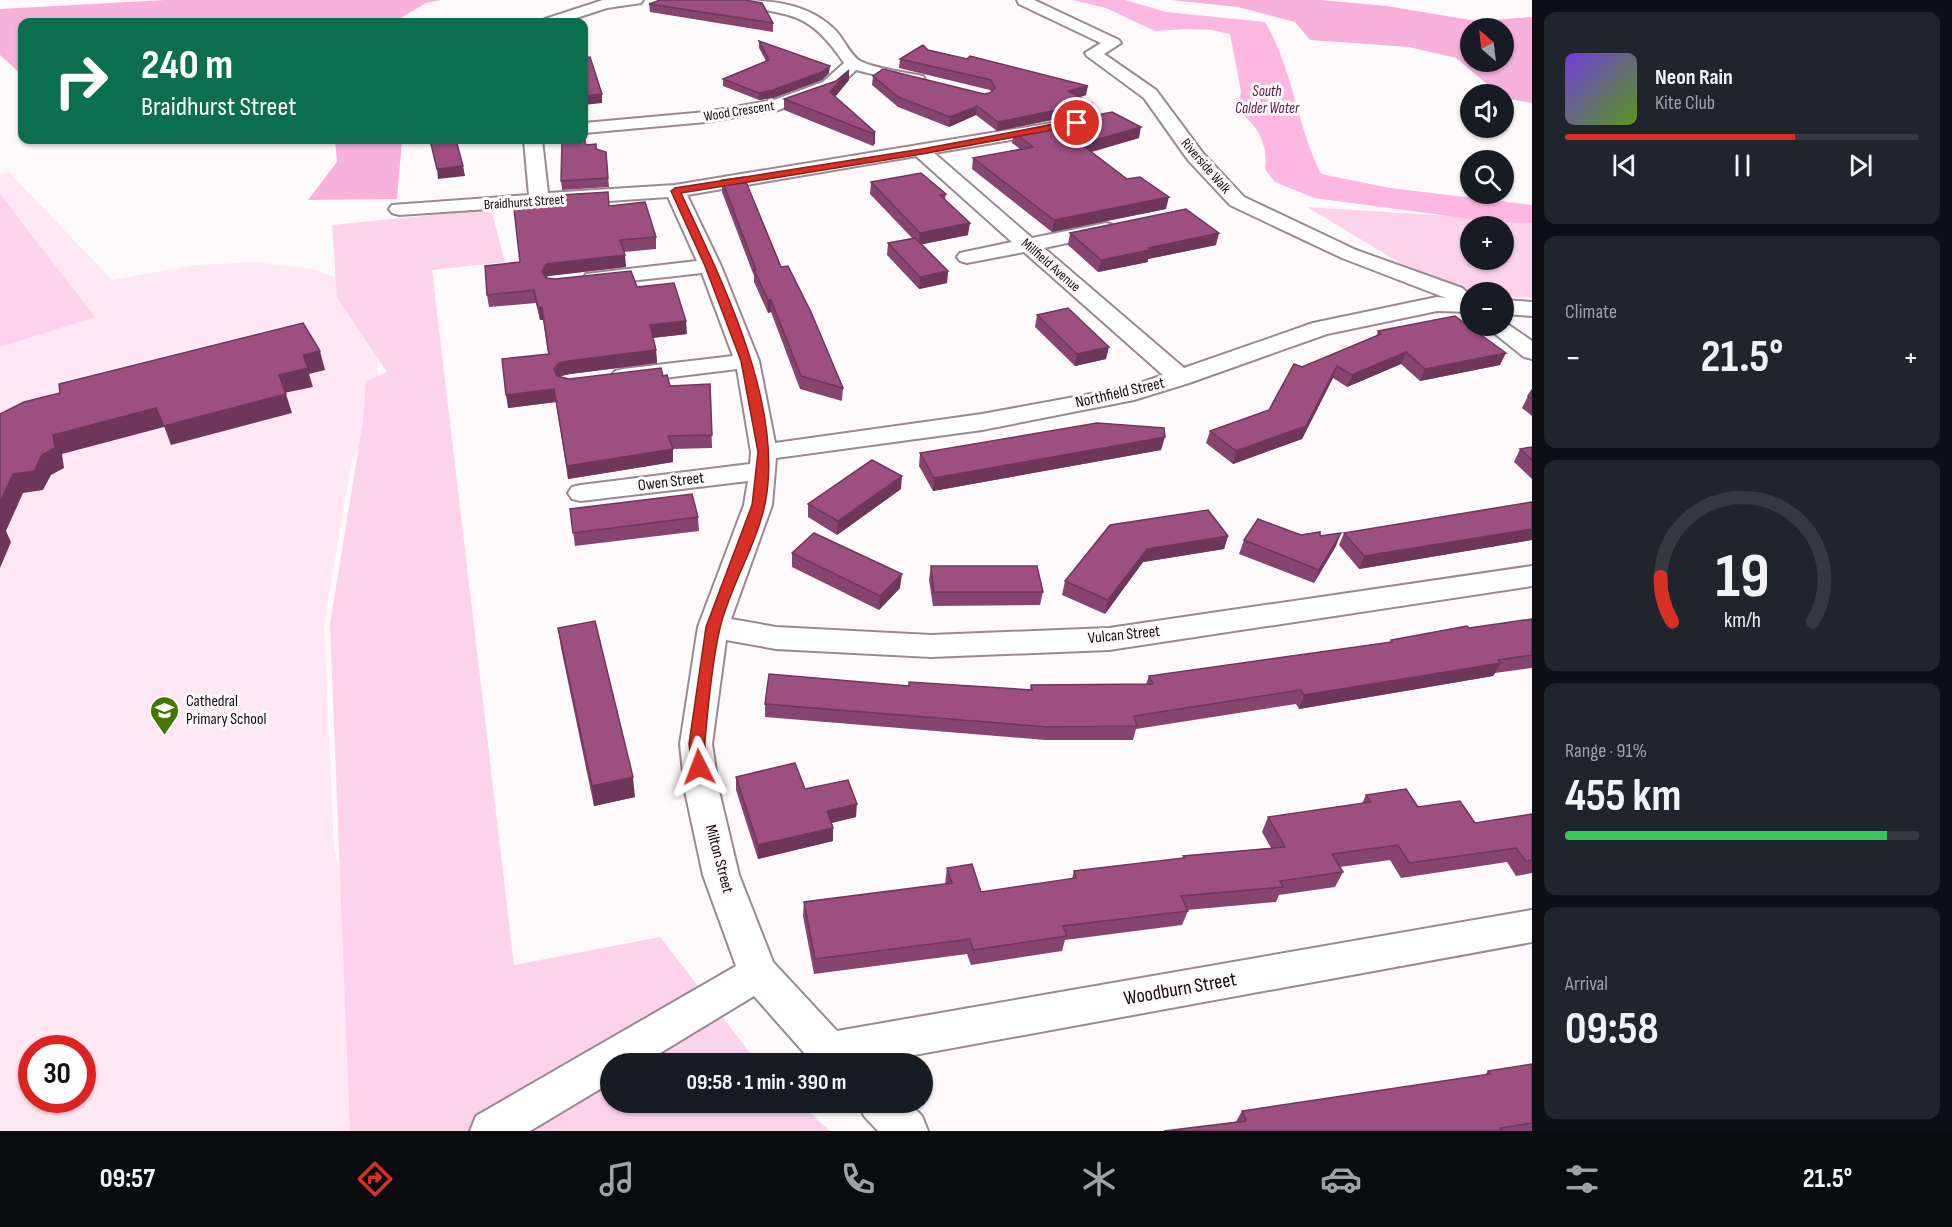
<!DOCTYPE html>
<meta charset="utf-8">
<style>
:root{--surface:#171b24;--page:#20242c;--text:#f1f3f6;--muted:#9ea1a6;--line:#363941;--accent:#d93025}
body{margin:0;font-family:"Sofia Sans Condensed",sans-serif;background:var(--page);color:var(--text);height:100vh;display:flex;flex-direction:column;font-size:22px;white-space:nowrap}
*{box-sizing:border-box;margin:0}
p{font-size:20px;color:var(--muted)}
.icon{flex:none;width:33px;height:33px;fill:none;stroke:currentColor;stroke-width:2;stroke-linecap:round;stroke-linejoin:round}
.map{position:relative;flex:1;overflow:hidden}
.drawer{display:flex;flex-direction:column;gap:12px;padding:12px;background:#0d0f14;width:420px}
.drawer>*{flex:none}
.banner{position:absolute;left:18px;top:18px;width:570px;height:126px;border-radius:12px;box-shadow:0 2px 4px #0004;background:#0b6e4f;color:#fff;overflow:hidden}
.needle{width:39px;rotate:332deg}
.fabs{position:absolute;left:1460px;top:18px;display:grid;gap:12px}
.fabs a{display:grid;place-items:center;width:54px;height:54px;border-radius:50%;background:var(--surface);box-shadow:0 2px 4px #0004;font-size:30px}
.speed{position:absolute;left:18px;top:1035px;display:flex;gap:12px;font-size:30px;font-weight:700;text-align:center}
.speed>*{display:grid;place-content:center;width:78px;height:78px;border-radius:50%;background:var(--surface);box-shadow:0 2px 4px #0004;line-height:1}
.speed .limit{border:9px solid #d22;background:#fff;color:#111}
.pin{position:absolute;display:grid;place-items:center;width:51px;height:51px;color:#fff;margin:-26px;border:3px solid #fff;border-radius:50%;box-shadow:0 2px 6px #0007}
.me{position:absolute;width:66px;margin:-33px;rotate:357deg;stroke-linejoin:round;filter:drop-shadow(0 0 4px #0008)}
.turn{display:flex;align-items:center;gap:21px;height:126px;padding:0 24px;font-size:27px}
.turn .icon{width:78px;height:78px;stroke-width:2.5}
.turn b{display:block;font-size:42px;line-height:51px}
.big{font-size:45px;font-weight:700;line-height:1.1}
.drawer .widget{flex:1;display:flex;flex-direction:column;justify-content:center;gap:9px;min-width:0;padding:0 21px;border-radius:12px;background:var(--page)}
.drawer .dial{align-items:center;gap:0}
.dial svg{height:156px;overflow:visible;fill:none;stroke:var(--line);stroke-width:7;stroke-linecap:round;text-anchor:middle}
.dial text{fill:var(--text);stroke:none}
.song{display:flex;align-items:center;gap:18px}
.cover{width:72px;height:72px;border-radius:9px;background:linear-gradient(135deg,hsl(260 70% 55%),hsl(90 70% 35%))}
.played{height:6px;border-radius:3px;background:linear-gradient(90deg,var(--accent) 65%,var(--line) 65%)}
.keys{display:flex;justify-content:space-around;direction:ltr}
.heat{display:flex;justify-content:space-between;align-items:center;font-size:33px;direction:ltr}
.charge{height:9px;border-radius:4px;background:linear-gradient(90deg,#34c759 91%,var(--line) 0)}
.trip{position:absolute;left:600px;top:1053px;width:333px;height:60px;border-radius:30px;background:var(--surface);box-shadow:0 2px 4px #0004;font-weight:700;line-height:60px;text-align:center}
.tabs{display:flex;height:96px;justify-content:space-around;align-items:center;background:#090b0e;color:var(--muted)}
.tabs .icon{width:42px;height:42px}
.tabs .selected{color:var(--accent)}
.tabs b{font-size:27px;color:var(--text)}
main{display:flex;flex:1;min-height:0}
.map>svg:first-child{display:block}
.built{fill:#ffe8f4;fill-rule:evenodd}
.green{fill:#fdd3eb;fill-rule:evenodd}
.forest{fill:#f7b1da;fill-rule:evenodd}
.water{fill:#feb7e1}
.lines{fill:none;stroke-linecap:round;stroke-linejoin:round}
.street-casing{stroke:#9a8892;stroke-width:4}
.street{fill:#fff;fill-rule:evenodd}
.wall{fill:#87446e}
.shaded-wall{fill:#6e375a}
.building{fill:#9d4f80;stroke:#6e375a;stroke-width:1.5}
.route{fill:#d93025;stroke:#8d1f18;stroke-width:1.5}
.labels{text-anchor:middle;dominant-baseline:central;stroke-width:6;stroke-linejoin:round;paint-order:stroke}
.far-street-label{font-size:14px;fill:#110a0e;stroke:#fefafc}
.far-water-label{font-size:15px;font-style:italic;fill:#5a1044;stroke:#fefafc}
.street-label{font-size:16px;fill:#110a0e;stroke:#fefafc}
.poi-label{font-size:16px;fill:#110a0e;stroke:#fefafc;text-anchor:start}
.near-street-label{font-size:20px;fill:#110a0e;stroke:#fefafc}
</style>
<main>
<div class="map">
<svg width="1532" height="1131" viewBox="0 0 1532 1131">
<rect width="100%" height="100%" fill="#fefafc"/>
<!-- built -->
<path class="built" d="M9,172l103,108 84,-15 60,-3 57,7 58,21 9,112 -29,63 -27,160 10,222 35,147 60,137h-429v-957zM32,1048h50v52h-50z"/>
<!-- green -->
<path class="green" d="M0,194l95,123 -95,30z
M1307,207l225,14v77l-29,-2v-4l-33,1 -70,-30zM1470,226h33v34h-33z
M491,209l14,53 -73,8 82,695 146,-28 98,126 -148,1v38l189,1 31,28h-480l-20,-507 33,-203 3,-40 21,-9 -50,-75 -5,-72z"/>
<!-- forest -->
<path class="forest" d="M165,0h276l-15,3 -32,19h-372v53l-22,-20v-46z
M1171,0h149l67,6 90,15 55,-4v86l-29,-5v-4h-4l-43,-36 -47,-11 -99,-7 -15,-18 -57,-15zM1470,28h33v34h-33z
M335,140h67l-5,59 -89,1 29,-38z"/>
<!-- water -->
<path class="water" d="M1072,0h53l41,12 99,10c28,47 32,104 56,152l69,14 142,17v18l-38,-1 -180,-24 -39,-16 -10,-13c3,-25 -7,-44 -27,-58l3,-20 -11,-57 -18,-4 -27,-1 -30,2 -49,-23z"/>
<g class="lines">
<defs>
<path id="street" d="M603,0h40l-2,3 -34,5 -43,14h-22l3,-3z
M730,0c38,0 79,2 107,32 7,8 14,24 23,29 13,7 47,12 63,15l2,4 -8,5 -61,-15 -21,20 -57,20 -72,12 -122,11v-10l122,-11 68,-12 49,-18 21,-19c-37,-55 -55,-46 -112,-60z
M1017,0h17l85,40 2,3 -17,11 52,36 46,62 42,45 112,53 106,38 8,7v17l-33,-1 -110,23 -138,49 -55,17 -152,30 -206,28 -4,47 -41,114 45,8 155,8 178,-7 423,-62v20l-423,64 -178,7 -155,-8 -50,-9 -14,104 7,47 20,84 34,87 64,69 695,-121v32l-667,122h-51l-60,-68 -112,68h-32v19l-80,48h-60l6,-15 260,-150 -33,-91 -18,-84 -5,-47 18,-117 46,-122 4,-24 -167,20 -9,-2 -4,-6 4,-6 9,-2 169,-21 1,-12 -14,-83 -114,14 -8,-2 -4,-5 4,-5 8,-2 110,-13 -31,-83 -108,12 -8,-1 -3,-5 3,-5 8,-1 103,-12 -29,-64 -269,18 -7,-2 -3,-4 3,-4 137,-10 -5,-55h18l6,53 127,-8 377,-62 6,1 3,4 -3,4 -124,21 98,85 74,-15 7,2 3,4 -3,4 -69,15 140,120 129,-45 124,-26 9,1 -104,-40 -112,-53 -42,-45 -44,-62 -57,-42 -2,-3 16,-10 -82,-39zM916,156l96,86 -52,11 -3,4 3,4 7,2 57,-11 139,123 -34,12 -147,27 -207,29 -16,-82 -38,-95 -34,-71z
M1503,300l29,2v14l-29,-2z
M1503,321l29,20v18l-8,-2 -39,-31h18z
M858,1102h50l14,14 6,15h-50l-14,-15z"/>
</defs>
<!-- street casing -->
<use href="#street" class="street-casing"/>
<!-- street -->
<use href="#street" class="street"/>
</g>
<!-- wall -->
<path class="wall" d="M649,4l124,19v9l-123,-20z
M759,41l70,32 -7,7 -49,18 -14,2 -36,-14v-7l43,-18 -7,-13z
M928,50l158,45 -6,2 12,6 -1,9 -94,19 -21,-16 -27,12 -51,-20 -26,-22 1,-9 111,18 7,-2 -1,-2 -91,-22 1,-9z
M849,70v10l-14,17 40,35v11l-2,3 -89,-36v-11l52,-18z
M1014,132l125,6 -47,14 74,57 -114,23 -80,-63 1,-11 47,-9 -8,-6z
M596,144l1,6 9,2 3,35 -47,3 -1,-9 25,-36z
M722,180l59,87 62,121 -1,13 -42,-12 -29,-77 -3,1 -14,-31v-6l-32,-84z
M871,182l75,12 -1,6 23,35 -46,9 26,27 -1,12 -28,6 -32,-34 1,-12 24,-5 -42,-44z
M610,206l46,31v12l-32,3 2,15 -78,9 -2,2 91,9 50,47 -34,4 3,12 1,13 -87,11 -9,2 -1,1 9,2 94,-3 7,10 40,-2 2,64 -40,1 1,13 -105,17 -12,-77 -48,6 40,-54 -5,-34h-3l-4,-17 -47,4 -2,-12 33,-33z
M1070,233l146,12 -68,14v3l-50,10 -30,-27z
M1037,315l69,44 -31,7 -40,-39z
M1378,331l122,34 -80,16 -19,-17 -54,23 -14,-9 -31,61 -69,25 -27,-21 4,-12 59,-21 33,-43 74,-30z
M1532,390v26l-10,-8 6,-12z
M1532,447v32l-18,-17 6,-13z
M1161,450l-228,41 -14,-25 1,-13z
M901,489l-64,46 -29,-18v-13z
M1532,502v38l-173,29 -20,-24 5,-12z
M570,509l128,8 1,14 -124,15z
M1301,535l19,1 16,10 -22,37 -75,-29 5,-14z
M1228,536l-4,13 -81,13 -38,52 -43,-19 3,-14z
M792,553l108,35 -21,22 -87,-43z
M931,566l112,26 -3,13 -107,1 -4,-26z
M1532,619v49l-37,5 -2,3 -194,33 -3,-5 -160,25 -3,11h-88l-280,-23v-13l144,-18 121,4 1,-5 115,-1 3,-8 241,-34 1,-2z
M558,628l77,169 -41,9 -33,-158z
M736,777l69,12 51,28 -24,6 1,5v13l-75,18 -22,-69z
M1366,795l52,12 57,16 57,-9v59l-16,3 -9,-14 -106,16 -11,-18 -50,7 3,5 -8,15 -56,8 -3,7 -89,8 1,1 -6,14 -117,15 -3,11 -91,14 -4,-11 -153,20 -11,-58 1,-14 141,-18 2,-16 34,24 91,-13 2,-8 109,-13v-2l88,-8 -9,-16 6,-15 94,-13z
M1532,1064v67h-368l71,-8 7,-12 243,-36 3,-4z"/>
<!-- shaded-wall -->
<path class="shaded-wall" d="M830,66l-1,7 -7,7 -49,18 -14,2v-7z
M849,70v10l-19,23v-11z
M1088,86l-2,9 -19,5 1,-9z
M602,94v9l-18,2v-9z
M1092,103l-1,9 -94,19 1,-9z
M977,106l-1,9 -27,12 1,-10z
M1141,127l-2,11 -60,17 2,-11z
M875,132v11l-2,3 1,-12z
M463,166l2,10 -27,3 -1,-10z
M1169,197l-3,12 -114,23 2,-12z
M970,223l-2,12 -49,10 1,-12z
M1219,233l-3,12 -68,14v3l-50,10 3,-12 47,-12z
M625,255l1,12 -78,9 -5,8 -1,-12 4,-8z
M948,271l-1,12 -28,6 1,-12z
M768,300h3v12l-3,1z
M542,307l1,13h-3l-2,-12z
M686,321l1,13 -36,4 -1,-13z
M1109,347l-3,12 -31,7 2,-12z
M656,350l1,13 -87,11 -9,2 -5,6 -2,-13 5,-6 9,-2z
M320,351l5,19 -16,4 4,13 -29,6 -5,-18 24,-20z
M1406,352l-5,12 -54,23 5,-12z
M1506,353l-6,12 -80,16 5,-12z
M1337,366l-4,12 -31,61 -69,25 3,-13z
M554,389l2,13 -48,6 -2,-13z
M286,394l6,19 -121,32 -7,-19z
M156,408l8,19 -102,27 2,14 -13,7 -8,15 -20,3 -17,38 5,11 -11,26v-66l13,-28 40,-39z
M1165,437l-4,13 -228,41 1,-13z
M673,449v13l-105,17 -1,-13z
M902,476l-1,13 -64,46 1,-14z
M1532,529v11l-173,29 5,-13z
M1341,533l-5,13 -22,37 5,-13z
M1228,536l-4,13 -81,13 -38,52 3,-14 39,-51z
M902,574l-2,14 -21,22 1,-14z
M1501,663l-8,13 -194,33 5,-14z
M633,777l2,20 -41,9 -2,-20z
M857,804l-1,13 -30,7 1,-13z
M833,828v13l-75,18v-14z"/>
<!-- building -->
<path class="building" d="M660,0h85l17,3 11,20 -124,-19z
M759,41l71,25 -8,6 -49,18 -14,3 -36,-14 46,-19z
M923,45l5,5 39,9 3,-3 118,30 -20,5 24,12 -94,19 -21,-16 -27,11 -52,-20 -25,-21 10,-7 101,25 6,-1 5,-5 -4,-8 -91,-21z
M590,57l12,37 -18,2v-38z
M849,70l-19,22 45,40 -1,2 -90,-35 52,-18z
M1112,112l29,15 -60,17 46,35 13,-2 29,20 -115,23 -81,-62 60,-11 -19,-15z
M584,137l2,8 10,-1v5l10,3 2,26 -47,3 1,-41h22z
M430,140h26l7,26 -26,3z
M921,173l25,21 -6,1 30,28 -50,10 -49,-51z
M744,177l37,90 7,-1 23,46 32,76 -42,-12 -30,-76h-3l-14,-30h2l-34,-90z
M608,192l1,14 36,-4 11,35 -36,3 5,15 -79,9 -4,8 4,6 9,1 76,-8 6,16 37,-4 12,38 -36,4 6,25 -88,11 -9,2 -5,6 3,7 12,3 92,-11 2,8 4,-1 3,11 40,-2 2,51 -44,1 5,13 -106,17 -13,-77 -48,6 -4,-36 47,-5 -7,-47 -4,1 -4,-18 -47,5 -2,-29 35,-4 -6,-53 46,-4 1,-10z
M1186,209l33,24 -71,15 2,2 -49,10 -31,-27z
M915,238l33,33 -28,6 -32,-34z
M1068,308l41,39 -32,7 -40,-39z
M1455,316l51,37 -81,16 -19,-17 -54,23 -15,-9 -31,60 -70,25 -26,-20 59,-21 25,-46 8,3 79,-33 -3,-3z
M303,323l17,28 -17,4 5,13 -29,7 7,19 -122,32 -8,-18 -103,27 2,13 -13,7 -8,16 -21,3 -13,28v-88l24,-12 36,-9 -1,-9z
M1532,390v9l-4,-3z
M1097,423l67,5 1,9 -231,41 -14,-25z
M1532,447v13l-12,-11z
M872,460l30,16 -64,45 -30,-17z
M692,494l6,23 -125,16 -3,-24z
M1532,502v27l-168,27 -20,-23z
M1208,510l20,26 -81,13 -39,51 -43,-19 45,-56z
M1258,519l43,16 19,-3v4l21,-3 -22,37 -75,-30z
M814,533l88,41 -22,22 -88,-43z
M931,566h106l6,26h-109z
M1532,619v36l-34,5 3,3 -197,32 -3,-5 -167,26 3,10 -89,1 -283,-23 4,-30 140,12v-4l123,8 -1,-5 122,-1 -4,-8 243,-34 -1,-2 76,-14 2,2z
M595,621l38,156 -41,9 -34,-158z
M795,763l10,26 43,-9 9,24 -30,7 6,17 -75,17 -22,-68z
M1406,789l12,18 42,-6 15,22 57,-9v46l-6,1 -10,-13 -107,15 -11,-18 -66,9 11,18 -63,9 3,6 -102,9 7,15 -125,15 4,10 -94,14 -3,-11 -155,20 -11,-57 148,-19 -5,-15 25,-4 9,28 95,-14 -2,-7 110,-13 -1,-2 102,-9 -17,-30 103,-15 -5,-7z
M1532,1064v59l-32,5 1,3h-337l82,-10 -4,-10 248,-37 -2,-3z"/>
<!-- route -->
<path class="route" d="M1077,120l3,1v4l-158,29 -241,39c41,88 104,213 84,311 -9,43 -35,82 -45,124 -8,34 -12,78 -15,113 -1,10 5,22 0,31l-6,2 -6,-2 -4,-28 17,-117 46,-122 6,-53 -17,-91 -36,-95 -34,-75 4,-3 247,-39z"/>
<!-- icons -->
<defs>
<symbol id="school-pin" viewBox="-11 -11 22 30"><path d="M0 17L-7.5 6A9.5 9.5 0 1 1 7.5 6Z" fill="#437703" stroke="#fefafc"/><path d="M0-5L7-2L0 1L-7-2ZM-4 1L0 2.5L4 1V4Q0 6-4 4Z" fill="#fff"/></symbol>
</defs>
<g fill-rule="evenodd">
<use href="#school-pin" x="148" y="694" width="33" height="45"/>
</g>
<g class="labels">
<!-- far-street labels -->
<g class="far-street-label">
<text transform="translate(739 111) rotate(-9)">Wood Crescent</text>
<text transform="translate(1206 166) rotate(49)">Riverside Walk</text>
<text transform="translate(524 202) rotate(-4)">Braidhurst Street</text>
<text transform="translate(1051 265) rotate(41)">Millfield Avenue</text>
</g>
<!-- far-water labels -->
<g class="far-water-label">
<text x="1267" y="91">South<tspan x="1267" dy="17">Calder Water</tspan></text>
</g>
<!-- street labels -->
<g class="street-label">
<text transform="translate(1120 393) rotate(-13)">Northfield Street</text>
<text transform="translate(671 482) rotate(-7)">Owen Street</text>
<text transform="translate(1124 635) rotate(-6)">Vulcan Street</text>
<text transform="translate(719 859) rotate(75)">Milton Street</text>
</g>
<!-- poi labels -->
<g class="poi-label">
<text x="186" y="701">Cathedral<tspan x="186" dy="18">Primary School</tspan></text>
</g>
<!-- near-street labels -->
<g class="near-street-label">
<text transform="translate(1180 989) rotate(-10)">Woodburn Street</text>
</g>
</g>
</svg>
<div class="fabs">
<a><svg class="needle" viewBox="-14 -14 28 28"><path d="M0-13l5 13h-10z" fill="#e53935"/><path d="M0 13l5-13h-10z" fill="#9ea1a6"/></svg></a>
<a><svg class="icon" aria-label="sound" viewBox="0 0 24 24"><path d="M4 9h4l5-4v14l-5-4H4zM17 9q2 3 0 6"/></svg></a>
<a><svg class="icon" aria-label="search" viewBox="0 0 24 24"><circle cx="10" cy="10" r="6"/><path d="M15 15l6 6"/></svg></a>
<a>+</a>
<a>−</a>
</div>
<div class="speed"><div class="limit">30</div></div>
<div class="pin" style="left:1077px;top:123px;background:#d93025"><svg class="icon" aria-label="arrive" viewBox="0 0 24 24"><path d="M6 21V4h12l-3 4 3 4H6"/></svg></div>
<svg class="me" style="left:699px;top:767px" viewBox="-20 -20 40 40"><path d="M0-17L14 15 0 8-14 15z" fill="#d93025" stroke="#fff" stroke-width="4"/></svg>
<div class="trip">09:58 · 1 min · 390 m</div>
<div class="banner">
<div class="turn"><svg class="icon" aria-label="right" viewBox="0 0 24 24"><path d="M7 20v-9h11M14 6l5 5-5 5"/></svg><div><b>240 m</b>Braidhurst Street</div></div>
</div>
</div>
<section class="drawer">
<div class="widget">
<div class="song"><i class="cover"></i><div><b>Neon Rain</b><p>Kite Club</p></div></div>
<div class="played"></div>
<div class="keys"><svg class="icon" aria-label="previous" viewBox="0 0 24 24"><path d="M18 5L8 12l10 7zM5 5v14"/></svg><svg class="icon" aria-label="pause" viewBox="0 0 24 24"><path d="M8 5v14M16 5v14"/></svg><svg class="icon" aria-label="next" viewBox="0 0 24 24"><path d="M6 5l10 7-10 7zM19 5v14"/></svg></div>
</div>
<div class="widget"><p>Climate</p>
<div class="heat"><a>−</a><b class="big">21.5°</b><a>+</a></div>
</div>
<div class="widget dial"><svg viewBox="0 0 100 80">
<path d="M14 69A42 42 0 1 1 86 69"/>
<path d="M14 69A42 42 0 0 1 8 46" stroke="#d93025"/>
<text x="50" y="56" font-size="32" font-weight="700">19</text>
<text x="50" y="72" font-size="11">km/h</text>
</svg></div>
<div class="widget"><p>Range · 91%</p><b class="big">455 km</b><div class="charge"></div></div>
<div class="widget"><p>Arrival</p><b class="big">09:58</b></div>
</section>
</main>
<nav class="tabs">
<b>09:57</b>
<svg class="icon selected" aria-label="directions" viewBox="0 0 24 24"><path d="M12 3l9 9-9 9-9-9zM9 14v-3h6M13 9l2 2-2 2"/></svg>
<svg class="icon" aria-label="music" viewBox="0 0 24 24"><path d="M9 18V5l10-2v13"/><circle cx="6" cy="18" r="3"/><circle cx="16" cy="16" r="3"/></svg>
<svg class="icon" aria-label="phone" viewBox="0 0 24 24"><path d="M5 4h4l2 5-3 2q2 4 5 5l2-3 5 2v4C11 20 4 13 5 4z"/></svg>
<svg class="icon" aria-label="climate" viewBox="0 0 24 24"><path d="M12 3v18M4 7l16 10M4 17L20 7"/></svg>
<svg class="icon" aria-label="car" viewBox="0 0 24 24"><path d="M5 17H2v-5l4-1 3-4h7l3 4 3 1v5h-3M9 17h6M6 11h13"/><circle cx="7" cy="17" r="2"/><circle cx="17" cy="17" r="2"/></svg>
<svg class="icon" aria-label="filters" viewBox="0 0 24 24"><path d="M4 7h16M4 17h16"/><circle cx="9" cy="7" r="2"/><circle cx="15" cy="17" r="2"/></svg>
<b>21.5°</b>
</nav>
